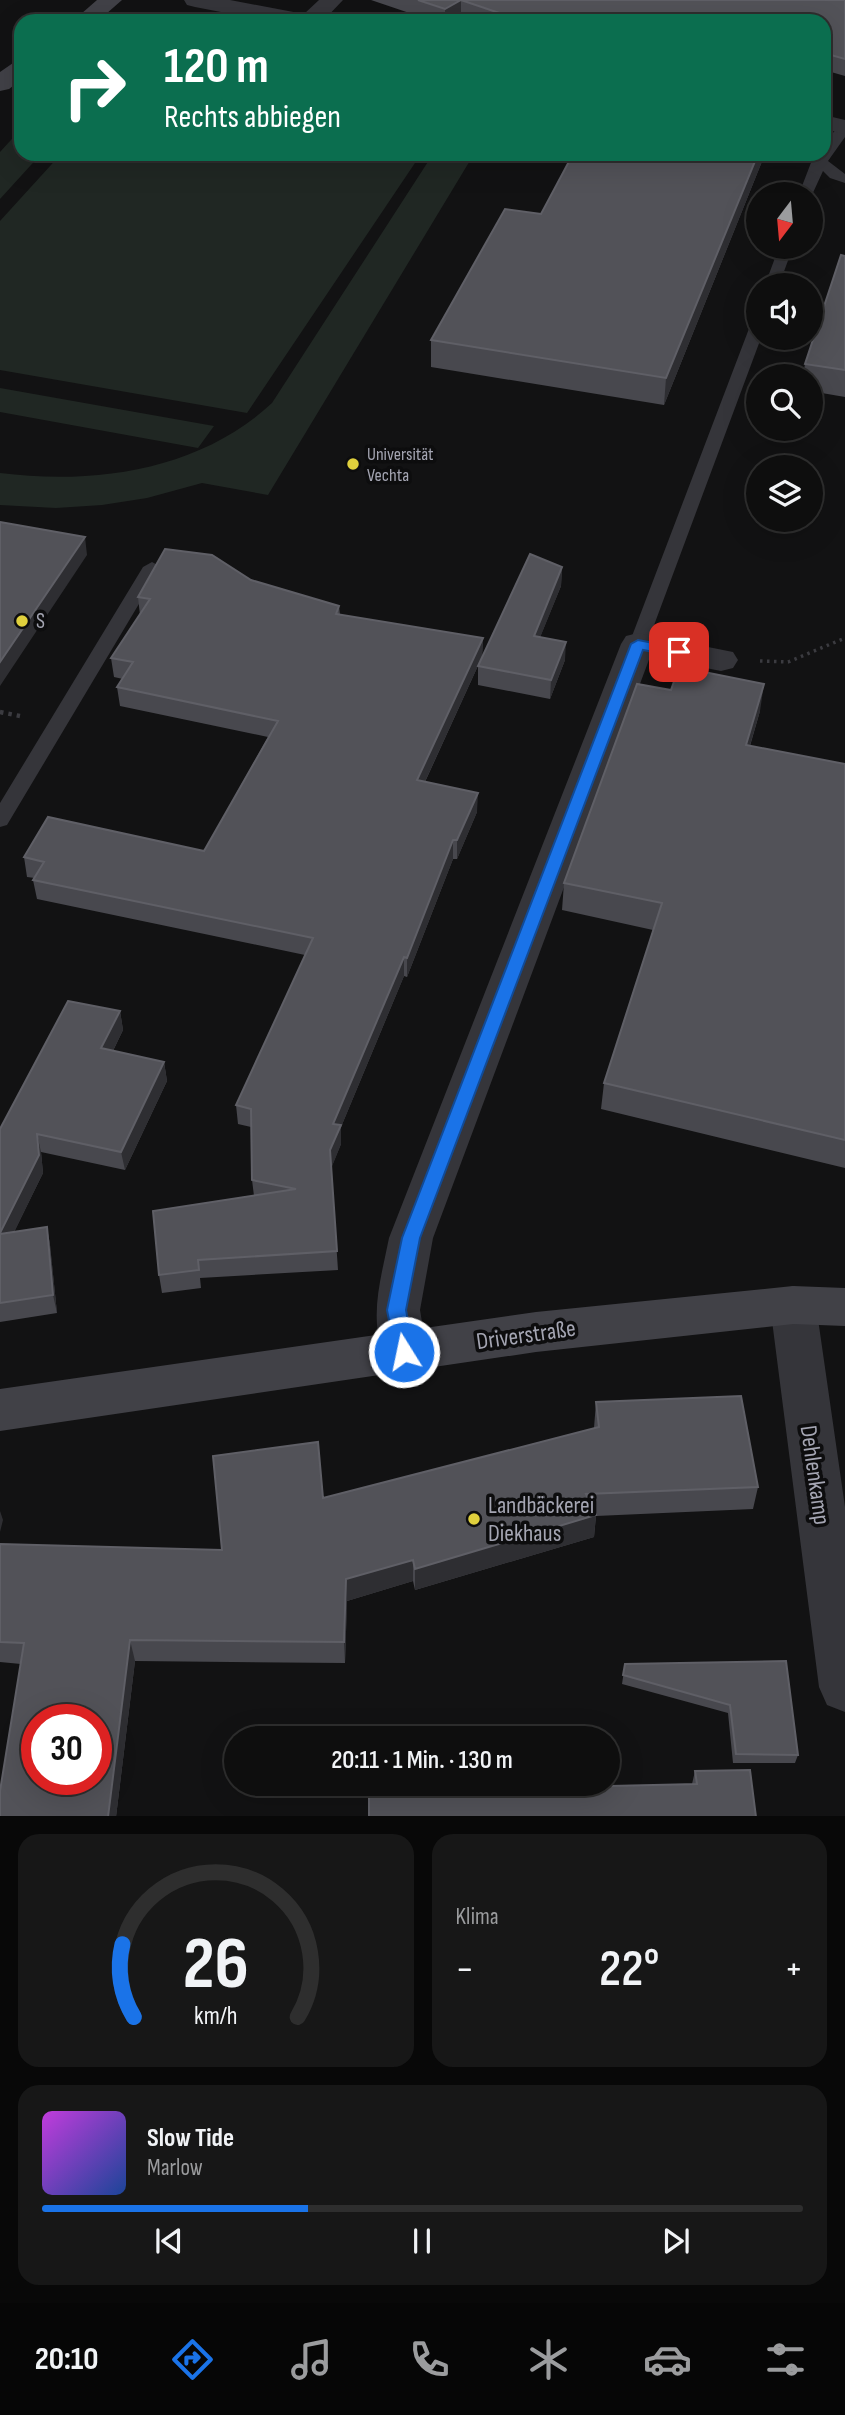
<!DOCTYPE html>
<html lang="de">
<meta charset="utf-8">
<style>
:root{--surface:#0e0e0e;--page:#171717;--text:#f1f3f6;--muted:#9b9c9e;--line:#2e2e2e;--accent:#1a73e8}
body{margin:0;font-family:"Sofia Sans Condensed",sans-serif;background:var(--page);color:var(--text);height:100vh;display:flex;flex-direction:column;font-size:26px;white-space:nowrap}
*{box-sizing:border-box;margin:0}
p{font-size:23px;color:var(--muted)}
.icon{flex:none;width:38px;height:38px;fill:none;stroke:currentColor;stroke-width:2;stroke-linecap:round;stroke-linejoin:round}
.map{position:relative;height:1816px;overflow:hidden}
.panel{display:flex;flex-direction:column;gap:18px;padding:18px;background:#080808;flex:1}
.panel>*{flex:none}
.hud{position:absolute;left:14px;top:14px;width:817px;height:147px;border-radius:21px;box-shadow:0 7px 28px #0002,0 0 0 2px var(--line);background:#0b6e4f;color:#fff;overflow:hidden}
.needle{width:46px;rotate:196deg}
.tools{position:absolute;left:746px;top:182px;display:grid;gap:14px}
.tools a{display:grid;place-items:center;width:77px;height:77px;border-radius:50%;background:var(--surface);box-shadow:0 7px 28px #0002,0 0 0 2px var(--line);font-size:35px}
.speed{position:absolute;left:21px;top:1704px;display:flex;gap:14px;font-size:35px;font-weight:700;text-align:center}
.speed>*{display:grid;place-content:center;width:91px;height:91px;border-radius:50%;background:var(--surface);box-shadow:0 7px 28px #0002,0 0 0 2px var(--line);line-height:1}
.speed .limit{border:10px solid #d22;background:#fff;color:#111}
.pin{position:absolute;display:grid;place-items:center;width:60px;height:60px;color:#fff;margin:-30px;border-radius:14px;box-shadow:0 4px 10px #0006}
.me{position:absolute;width:77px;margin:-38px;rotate:350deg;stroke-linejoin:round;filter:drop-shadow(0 0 5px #0008)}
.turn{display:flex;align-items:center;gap:24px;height:147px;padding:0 35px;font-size:32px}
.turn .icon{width:91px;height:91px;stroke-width:2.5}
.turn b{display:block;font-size:49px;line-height:60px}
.big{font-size:52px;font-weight:600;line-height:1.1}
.panel .widget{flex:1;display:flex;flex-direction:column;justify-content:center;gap:10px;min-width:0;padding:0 24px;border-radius:21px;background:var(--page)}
.panel .dial{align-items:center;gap:0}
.dial svg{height:182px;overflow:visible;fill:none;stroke:var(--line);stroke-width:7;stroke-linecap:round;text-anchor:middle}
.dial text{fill:var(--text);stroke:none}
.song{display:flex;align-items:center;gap:21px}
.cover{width:84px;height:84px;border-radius:10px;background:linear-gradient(135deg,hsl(290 70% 55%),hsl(220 70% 35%))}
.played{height:7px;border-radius:4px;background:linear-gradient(90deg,var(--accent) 35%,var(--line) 35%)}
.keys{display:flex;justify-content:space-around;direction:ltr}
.heat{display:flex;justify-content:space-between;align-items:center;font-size:38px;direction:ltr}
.panel .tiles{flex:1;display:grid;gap:18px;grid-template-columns:1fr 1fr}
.widget:last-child{grid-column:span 2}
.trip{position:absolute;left:224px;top:1726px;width:396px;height:70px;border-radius:35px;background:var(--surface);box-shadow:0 7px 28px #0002,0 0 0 2px var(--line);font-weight:600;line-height:70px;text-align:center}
.tab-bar{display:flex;height:112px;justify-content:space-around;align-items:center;background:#060606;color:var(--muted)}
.tab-bar .icon{width:49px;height:49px}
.tab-bar .active{color:var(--accent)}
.tab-bar b{font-size:32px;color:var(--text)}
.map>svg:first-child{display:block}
.green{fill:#202723}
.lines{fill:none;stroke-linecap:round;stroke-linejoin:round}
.path-far1{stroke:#3b3b40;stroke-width:3.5;stroke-dasharray:2.5 4.5;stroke-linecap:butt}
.path{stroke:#3b3b40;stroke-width:4.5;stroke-dasharray:3.5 5;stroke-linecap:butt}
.lane{fill:#35353a;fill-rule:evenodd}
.street{fill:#35353a;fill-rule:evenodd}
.secondary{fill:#414147;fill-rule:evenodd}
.wall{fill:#48484e}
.shaded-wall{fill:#2e2e32}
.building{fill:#525258;stroke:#5f5f66;stroke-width:2;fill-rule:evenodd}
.route{fill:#1a73e8;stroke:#114b97;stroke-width:2}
.poi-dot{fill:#e0d03d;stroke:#0d0d0e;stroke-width:2.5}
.labels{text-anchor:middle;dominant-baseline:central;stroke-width:7;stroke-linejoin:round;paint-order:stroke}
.far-poi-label{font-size:18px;fill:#a4a5b2;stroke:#0d0d0e;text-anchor:start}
.poi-label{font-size:21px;fill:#a4a5b2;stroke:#0d0d0e;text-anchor:start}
.near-street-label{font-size:24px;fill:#a4a5b2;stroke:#0d0d0e}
.near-poi-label{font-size:24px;fill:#a4a5b2;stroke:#0d0d0e;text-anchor:start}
</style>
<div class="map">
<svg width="845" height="1817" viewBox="0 0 845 1817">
<rect width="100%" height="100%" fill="#121213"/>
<!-- green -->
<path class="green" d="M21,129v25h20l-41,45v-47z
M61,154h360l-174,259 -247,-43v-149z
M433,154h41l-206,341 -66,-12 -55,15 -45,7 -46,3 -56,-3v-32c95,12 200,-3 272,-70z
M0,388l214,38 -16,22 -198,-36z"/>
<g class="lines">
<!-- path-far1 -->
<path class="path-far1" d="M760,661l28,1 57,-24
M0,712l3,1"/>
<!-- path -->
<path class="path" d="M0,712l20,4"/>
<!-- lane -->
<path class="lane" d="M845,124v13l-17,24 17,13v9l-15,-5 -7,-7 -12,26 -1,-3h-11l13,-34 5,-6h7c0,-11 10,-26 21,-30z
M779,247h14l-14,38h-14z
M758,321v17h3l-114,306 -2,4h-14l-2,-4 121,-318z
M152,562l9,5 -154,258 -7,2v-24l143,-236z"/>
<!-- street -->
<path class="street" d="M184,0h46l74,14 15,-14h24l-20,21h-55l-73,-14 -8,-2z
M824,115l21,5v14l-21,-5z
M638,633l95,19 5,8 -5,8 -12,3 -71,-14 -217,581 -13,72 7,42 -7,14 -16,6 -16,-6c-21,-44 -8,-83 1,-128l232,-594 5,-8z
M793,1286l16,5 7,14 29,202v205l-18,-7 -8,-18 -49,-382 7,-14z"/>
<!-- secondary -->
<path class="secondary" d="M97,0h25l-24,21h-25z
M21,61v19l-12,9 -9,2v-19l13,-9z
M793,1286l52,2v38l-52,-2 -257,28 -536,79v-42l536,-77z"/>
</g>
<!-- wall -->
<path class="wall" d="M371,0h474v76l-21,-6v-49h-349l-14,-5 -9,5h-19z
M765,154l-101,251 -233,-38v-27l110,-126z
M845,256v141l-35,-6v-15h-7l2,-12z
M562,567l-1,19 -21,51 25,23 -15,39 -72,-14v-19z
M251,580l88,26 1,9 143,23 -1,19 -57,125 52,30 -20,47h-4l-46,118 -3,-1 -63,151v17l-10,24 7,102 -138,8 1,10 -39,5 -3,-18 95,-79 -2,-16 -1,-53 -13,-3 -2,-19 69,-150 -268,-56 -4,-19 2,-2 -8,-1 -3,-20 180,-6 64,-114 -148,-31 -3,-19 6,-8 -9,-2 -3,-19 29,-43 -2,-18z
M671,690l89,21 -10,35 95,18v404l-244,-59 3,-26 49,-153 -91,-20 2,-27z
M120,1011l3,19 -10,21 51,11 3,19 -42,89 -84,-18 2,21 -29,59 33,-5 3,18 7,68 -57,9v-193z
M596,1402l162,85 -5,22 -157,7 -2,21 -179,53 -2,-9 -66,20 -2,62 -210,-2 -19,156h-116l21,-153 -21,-2v-118l222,6 101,-52 271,-70z
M786,1661l12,94 -3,8h-62l-5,-50 -106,-29 3,-20z
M695,1771l61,46 -146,-31 82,-2z"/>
<!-- shaded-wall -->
<path class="shaded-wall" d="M461,0v16l-9,5h-7v-12z
M758,154h7l-101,251 2,-27z
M85,537l2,18 -87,131v-24z
M562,567l-1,19 -28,69 1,-19z
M483,638l-1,19 -65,142v-19z
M566,642l-1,18 -15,39 1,-19z
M764,684l-4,27 -18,61 4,-27z
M478,793l-1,19 -20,47v-19z
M453,840v19l-46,118v-19z
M404,957v19l-63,151v17l-10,25 -1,-19 3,-26z
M120,1011l3,19 -18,37 -4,-19z
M164,1062l3,19 -42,89 -4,-18z
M37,1134l4,18 2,21 -39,80 -4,-20z
M47,1227l3,18 7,68 -4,-18z
M0,1511l3,9 -3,12z
M596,1515l-2,22 -179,53v-21z
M413,1560v21l-66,20 -2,62 -1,-21 2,-63z
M130,1640l5,21 -19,156h-8z"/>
<!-- building -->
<path class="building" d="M418,0h427v59l-21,-6v-32h-266l-8,-3 -5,3h-22l-62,-21 -16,9z
M573,154h185l-92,224 -235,-38 74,-131 36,5z
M841,255l4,1v114l-40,-6z
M0,522l85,15 -85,125z
M165,549l47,6 39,25 88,26 -3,8 147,24 -66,142 61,13 -21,47h-4l-46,118 -3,-1 -71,167 8,1 -11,25 7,101 -139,9 1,10 -40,5 -6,-64 143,-22 -44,-9 -1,-71 -15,-4 77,-167 -280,-58 11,-18 -20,-5 24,-40 156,34 74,-130 -161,-34 16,-25 -22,-4 39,-59 -12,-2z
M530,554l32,13 -28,69 32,6 -15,38 -73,-14z
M679,667l85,17 -18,61 99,19v376l-241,-57 58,-180 -98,-20 73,-199 34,6z
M68,1001l52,10 -19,37 63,14 -43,90 -84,-18 2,21 -39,78v-104z
M47,1227l6,68 -53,8v-69z
M741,1396l17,91 -172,7 10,21 -181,54 -2,-9 -67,19 -2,63 -214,-2 -22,177h-108v-26l24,-148 -24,-1v-98l222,6 -9,-94 105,-14 5,56 276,-71 -3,-25zM37,1720h59v60h-59z
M786,1661l12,94 -62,-1 -6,-49 -107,-30 2,-11z
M607,1758l3,28 87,-2 -2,-13 55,-1 6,47h-387v-34h238z"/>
<!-- route -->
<path class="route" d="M638,640l41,8 7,4 -7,5 -36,-7 -223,588 -14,72 8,42 -3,6 -7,3 -7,-3 -2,-6 -8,-42 15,-72 229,-594z"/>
<!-- markers -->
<g class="poi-dot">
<circle cx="353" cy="464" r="7"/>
<circle cx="22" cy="621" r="7"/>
<circle cx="474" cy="1519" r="7"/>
</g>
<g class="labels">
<!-- far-poi labels -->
<g class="far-poi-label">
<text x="367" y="454">Universität<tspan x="367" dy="21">Vechta</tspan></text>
</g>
<!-- poi labels -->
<g class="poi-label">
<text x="36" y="621">S</text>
</g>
<!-- near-street labels -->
<g class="near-street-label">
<text transform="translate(526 1335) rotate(-8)">Driverstraße</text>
<text transform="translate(815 1475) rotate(82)">Dehlenkamp</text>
</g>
<!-- near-poi labels -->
<g class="near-poi-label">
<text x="488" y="1505">Landbäckerei<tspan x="488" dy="28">Diekhaus</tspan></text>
</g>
</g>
</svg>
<div class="tools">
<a><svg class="needle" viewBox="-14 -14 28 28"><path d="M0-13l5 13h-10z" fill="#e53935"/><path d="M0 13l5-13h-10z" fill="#9b9c9e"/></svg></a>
<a><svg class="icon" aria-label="sound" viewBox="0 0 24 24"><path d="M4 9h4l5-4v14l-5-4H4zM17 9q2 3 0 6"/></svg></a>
<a><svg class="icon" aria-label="search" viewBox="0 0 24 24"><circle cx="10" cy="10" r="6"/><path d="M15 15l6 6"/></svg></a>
<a><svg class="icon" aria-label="layers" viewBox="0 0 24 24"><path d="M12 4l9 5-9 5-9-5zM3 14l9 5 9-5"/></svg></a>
</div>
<div class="speed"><div class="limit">30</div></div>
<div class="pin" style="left:679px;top:652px;background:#d93025"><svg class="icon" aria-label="arrive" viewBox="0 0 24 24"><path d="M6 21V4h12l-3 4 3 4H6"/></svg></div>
<svg class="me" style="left:404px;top:1352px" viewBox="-20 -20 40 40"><circle r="17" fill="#1a73e8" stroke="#fff" stroke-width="3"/><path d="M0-11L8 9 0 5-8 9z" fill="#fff"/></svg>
<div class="trip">20:11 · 1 Min. · 130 m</div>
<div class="hud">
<div class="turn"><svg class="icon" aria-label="right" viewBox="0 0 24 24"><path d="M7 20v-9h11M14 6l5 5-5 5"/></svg><div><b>120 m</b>Rechts abbiegen</div></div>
</div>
</div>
<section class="panel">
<div class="tiles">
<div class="widget dial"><svg viewBox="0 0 100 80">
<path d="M14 69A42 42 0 1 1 86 69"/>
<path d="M14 69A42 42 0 0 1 9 37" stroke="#1a73e8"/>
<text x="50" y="56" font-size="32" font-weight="700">26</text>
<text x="50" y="72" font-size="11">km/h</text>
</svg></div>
<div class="widget"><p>Klima</p>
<div class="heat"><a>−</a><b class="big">22°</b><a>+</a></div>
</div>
<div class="widget">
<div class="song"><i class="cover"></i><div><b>Slow Tide</b><p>Marlow</p></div></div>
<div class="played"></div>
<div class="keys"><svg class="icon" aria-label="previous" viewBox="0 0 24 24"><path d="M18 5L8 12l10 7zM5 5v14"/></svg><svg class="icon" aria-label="pause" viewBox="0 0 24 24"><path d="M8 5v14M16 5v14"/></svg><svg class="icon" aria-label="next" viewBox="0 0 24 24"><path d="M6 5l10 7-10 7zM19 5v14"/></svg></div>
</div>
</div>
</section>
<nav class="tab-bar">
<b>20:10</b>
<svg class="icon active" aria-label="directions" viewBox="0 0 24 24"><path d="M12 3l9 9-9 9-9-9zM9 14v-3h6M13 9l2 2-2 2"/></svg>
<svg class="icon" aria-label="music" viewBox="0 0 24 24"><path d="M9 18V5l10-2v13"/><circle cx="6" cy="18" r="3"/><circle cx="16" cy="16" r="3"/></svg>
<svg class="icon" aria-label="phone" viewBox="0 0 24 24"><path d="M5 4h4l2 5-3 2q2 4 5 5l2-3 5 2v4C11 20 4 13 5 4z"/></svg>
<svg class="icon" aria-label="climate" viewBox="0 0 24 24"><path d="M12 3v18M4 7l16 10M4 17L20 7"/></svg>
<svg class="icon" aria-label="car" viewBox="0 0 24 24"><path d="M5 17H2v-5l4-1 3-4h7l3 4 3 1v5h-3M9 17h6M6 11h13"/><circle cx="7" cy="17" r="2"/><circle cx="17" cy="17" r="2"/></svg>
<svg class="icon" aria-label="filters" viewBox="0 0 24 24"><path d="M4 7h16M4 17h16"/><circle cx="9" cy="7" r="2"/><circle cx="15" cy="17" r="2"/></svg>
</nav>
